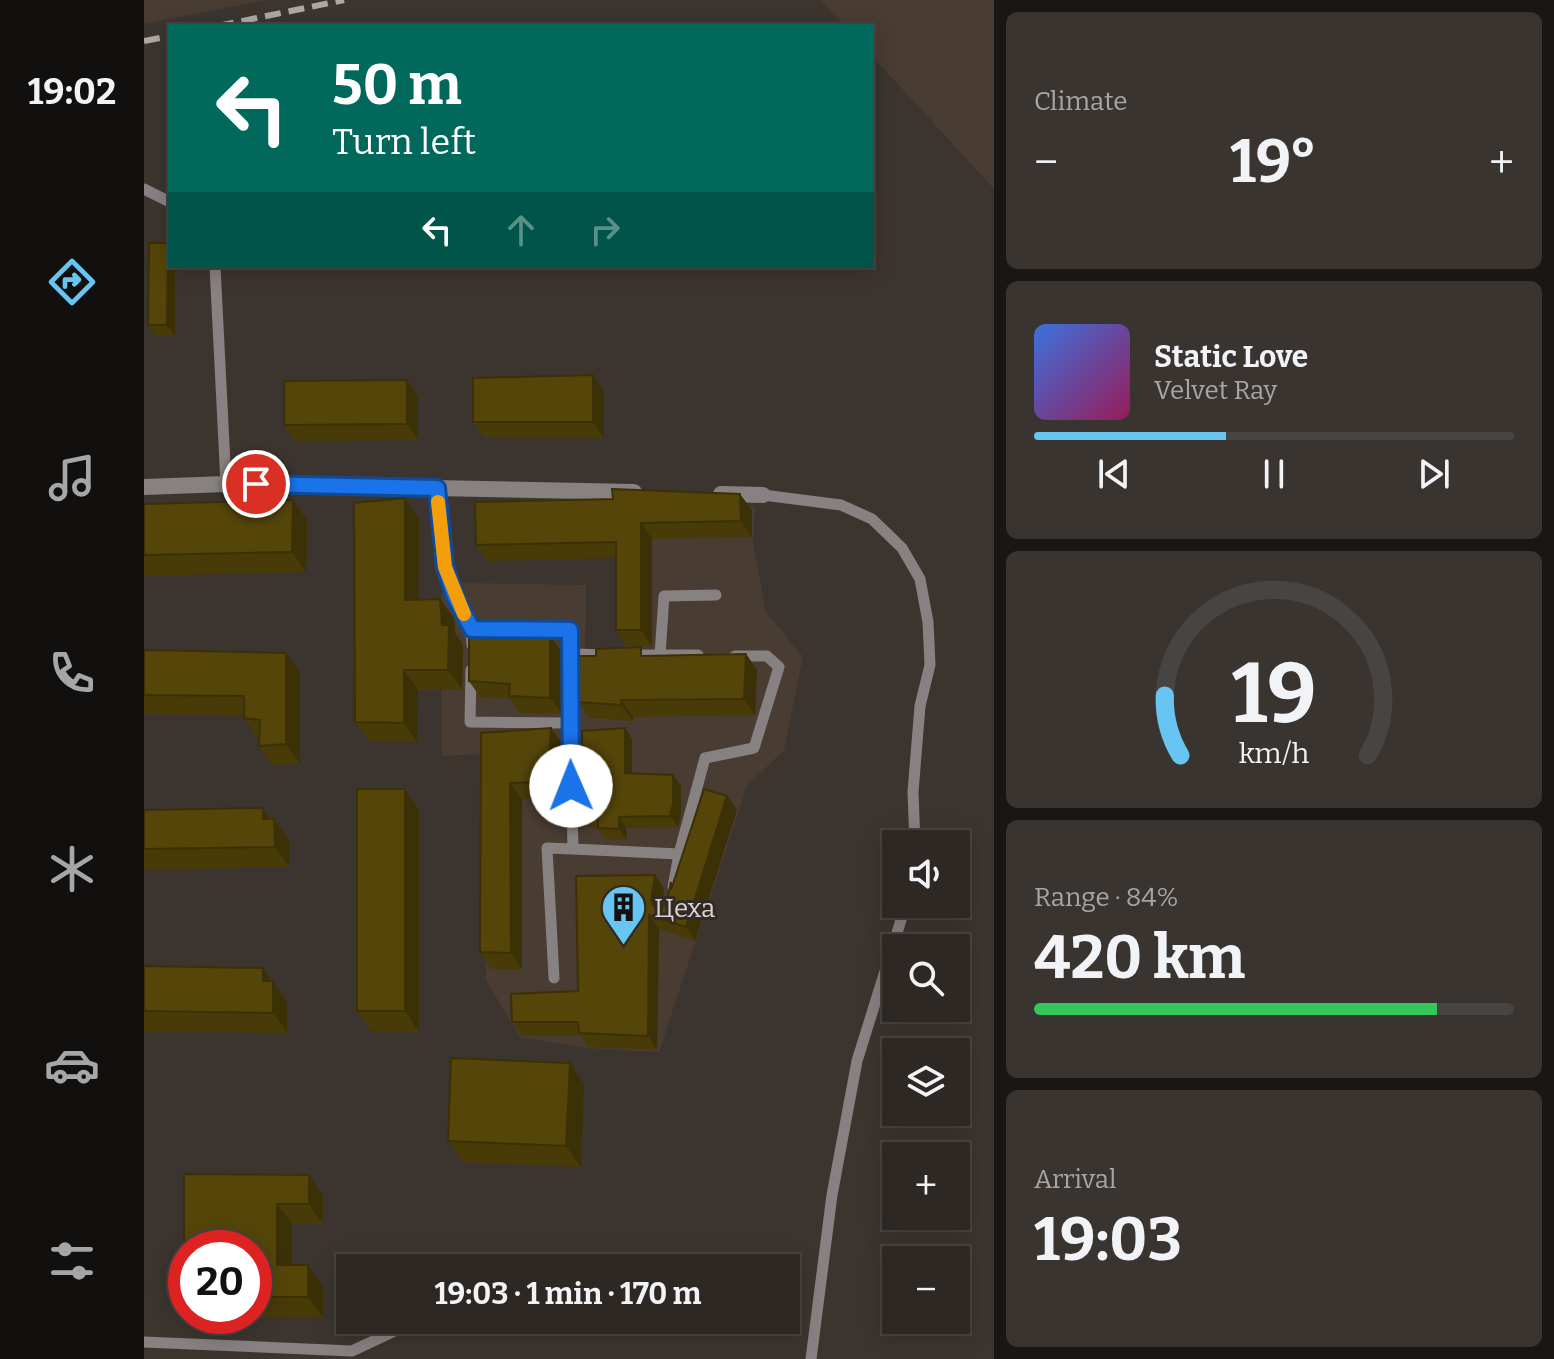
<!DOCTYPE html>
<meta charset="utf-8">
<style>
:root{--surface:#2d2823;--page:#393430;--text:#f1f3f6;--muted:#a7a6a6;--line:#484441;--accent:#68c4f0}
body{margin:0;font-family:Bitter,serif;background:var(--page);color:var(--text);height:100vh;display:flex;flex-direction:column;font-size:30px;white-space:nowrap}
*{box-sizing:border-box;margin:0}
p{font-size:26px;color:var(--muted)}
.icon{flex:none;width:44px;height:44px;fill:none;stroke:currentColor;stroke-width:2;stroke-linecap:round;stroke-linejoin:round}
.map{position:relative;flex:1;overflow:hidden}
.details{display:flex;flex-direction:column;gap:12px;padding:12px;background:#191613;width:560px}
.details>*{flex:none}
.banner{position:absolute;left:24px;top:24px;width:706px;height:244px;border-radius:0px;box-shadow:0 4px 20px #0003,0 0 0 2px var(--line);background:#00695c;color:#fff;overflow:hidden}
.controls{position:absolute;left:738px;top:830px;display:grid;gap:16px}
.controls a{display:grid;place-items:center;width:88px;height:88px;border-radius:0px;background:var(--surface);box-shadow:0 4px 20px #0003,0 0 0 2px var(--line);font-size:40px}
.speed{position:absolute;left:24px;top:1230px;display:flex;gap:16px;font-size:40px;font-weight:700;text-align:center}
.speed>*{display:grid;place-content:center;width:104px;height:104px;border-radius:50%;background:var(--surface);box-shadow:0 4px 20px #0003,0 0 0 2px var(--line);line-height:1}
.speed .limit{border:12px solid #d22;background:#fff;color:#111}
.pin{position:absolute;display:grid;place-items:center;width:68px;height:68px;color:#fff;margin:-34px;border:4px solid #fff;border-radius:50%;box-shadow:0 2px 8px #0007}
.me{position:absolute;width:88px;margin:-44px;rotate:359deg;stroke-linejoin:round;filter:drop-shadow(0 0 6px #0008)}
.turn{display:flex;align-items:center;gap:28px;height:168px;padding:0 32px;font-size:36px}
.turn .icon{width:104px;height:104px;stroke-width:2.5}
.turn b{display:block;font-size:56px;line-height:68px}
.lanes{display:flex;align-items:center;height:76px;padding:0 32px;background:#0003;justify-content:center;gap:40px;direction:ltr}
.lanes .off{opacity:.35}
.big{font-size:60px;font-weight:700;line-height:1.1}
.details .widget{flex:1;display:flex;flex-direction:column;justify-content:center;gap:12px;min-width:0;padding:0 28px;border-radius:12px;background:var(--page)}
.details .dial{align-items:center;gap:0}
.dial svg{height:208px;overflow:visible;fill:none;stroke:var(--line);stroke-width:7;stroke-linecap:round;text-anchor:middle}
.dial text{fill:var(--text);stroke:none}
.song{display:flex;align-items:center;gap:24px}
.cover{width:96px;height:96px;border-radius:12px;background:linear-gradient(135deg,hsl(220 70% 55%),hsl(330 70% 35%))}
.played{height:8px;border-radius:4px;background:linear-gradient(90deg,var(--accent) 40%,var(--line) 40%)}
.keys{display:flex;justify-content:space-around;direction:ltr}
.heat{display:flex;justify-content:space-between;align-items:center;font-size:44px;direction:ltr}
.charge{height:12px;border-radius:6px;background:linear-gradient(90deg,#34c759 84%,var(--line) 0)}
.trip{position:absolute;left:192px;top:1254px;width:464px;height:80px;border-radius:0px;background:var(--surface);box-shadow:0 4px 20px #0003,0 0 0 2px var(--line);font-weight:700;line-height:80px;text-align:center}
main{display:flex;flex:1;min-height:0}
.dock{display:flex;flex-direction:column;width:144px;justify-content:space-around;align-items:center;background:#12100e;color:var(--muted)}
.dock .icon{width:56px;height:56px}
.dock .on{color:var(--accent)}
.dock b{font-size:36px;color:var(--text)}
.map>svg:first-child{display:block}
.built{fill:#493c32}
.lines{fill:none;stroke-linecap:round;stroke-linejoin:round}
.lane{stroke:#878281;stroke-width:11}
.street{stroke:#878281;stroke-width:16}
.rail{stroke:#aea8a5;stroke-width:6;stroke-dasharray:16 8;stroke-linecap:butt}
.wall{fill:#493b08}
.shaded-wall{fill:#3c3006}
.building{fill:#554509;stroke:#3c3006;stroke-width:2}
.route-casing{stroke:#114b97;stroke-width:20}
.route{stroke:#1a73e8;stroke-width:14}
.slow{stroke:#f59e0b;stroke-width:14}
.labels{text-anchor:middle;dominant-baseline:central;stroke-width:6;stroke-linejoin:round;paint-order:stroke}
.poi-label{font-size:26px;fill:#d8d3d0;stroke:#322a25;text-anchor:start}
</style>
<main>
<nav class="dock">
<b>19:02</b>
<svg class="icon on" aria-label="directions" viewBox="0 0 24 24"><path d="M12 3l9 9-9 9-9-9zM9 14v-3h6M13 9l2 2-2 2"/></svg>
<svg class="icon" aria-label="music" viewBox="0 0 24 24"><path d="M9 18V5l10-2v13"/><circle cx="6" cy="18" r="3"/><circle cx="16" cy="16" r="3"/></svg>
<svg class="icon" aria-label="phone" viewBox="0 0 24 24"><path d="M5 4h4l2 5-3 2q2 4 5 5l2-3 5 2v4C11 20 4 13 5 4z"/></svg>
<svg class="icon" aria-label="climate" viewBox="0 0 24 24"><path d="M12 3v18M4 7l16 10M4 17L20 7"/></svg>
<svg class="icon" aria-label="car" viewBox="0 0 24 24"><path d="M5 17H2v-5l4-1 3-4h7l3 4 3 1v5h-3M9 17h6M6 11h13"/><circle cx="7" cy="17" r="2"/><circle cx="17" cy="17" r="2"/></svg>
<svg class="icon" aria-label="filters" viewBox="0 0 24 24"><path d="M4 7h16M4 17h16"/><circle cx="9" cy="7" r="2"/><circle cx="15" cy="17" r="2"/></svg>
</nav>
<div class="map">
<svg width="850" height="1359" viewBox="0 0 850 1359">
<rect width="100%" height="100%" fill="#3c352f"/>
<!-- built -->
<path class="built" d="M0,0h122l-122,24z
M676,0h174v189l-122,-133v-30h-28z
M480,505l131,2 -2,38 13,67 37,45 -19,93 -37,36 -88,266 -73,-4 -66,-11 -34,-57 -2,-226 -42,2 -1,-162 19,-11 126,2 -1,65 40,1z"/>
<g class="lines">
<!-- lane -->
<path class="lane" d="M0,189l26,13
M71,266l11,218
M293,488c2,26 2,56 8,81 7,27 27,49 27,76
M619,495l78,10 31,14 30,29 18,31 8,43 2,43 -10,41 -7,86 2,52
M427,654l39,1
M487,655h67
M516,655l4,-59 52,-1
M327,670l-1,52 100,1v-93l-98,-1
M429,849l106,5 -6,33
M535,854l26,-96 49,-10 25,-81 -12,-11h-32
M410,978l-7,-130 26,1 -3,-126
M385,1268l8,-4
M0,1342l208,9 66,-31
M667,1359l21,-164 25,-134 49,-157"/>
<!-- street -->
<path class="street" d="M0,487l82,-3 408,8
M577,494l42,1"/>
<!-- rail -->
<path class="rail" d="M74,26l126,-26
M0,41l26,-5"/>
</g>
<!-- wall -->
<path class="wall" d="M24,243l2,3v20h5v70h-19l-8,-11z
M263,380l11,16v44l-123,1 -11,-16z
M460,391v47h-120l-11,-16z
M149,500l14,20 -1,52 -162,4v-72z
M331,502l277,8v27l-100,2v107h-25l-11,-16v-72l-129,3 -11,-16z
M275,518l-1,82 22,-1 14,20 1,14 8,12 -1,44 -44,1 -1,52 -48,-1 -14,-19z
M0,650l142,3 14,20v91l-27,1 -14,-19 1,-8 -3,-1 -13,-19v-3l-100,-1z
M418,652v62l-42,-1 -10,-14 -30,-2 -11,-16z
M602,654l11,16 -2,45 -122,2v4l-44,-3 -11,-16v-12l-11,-15 80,-19z
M407,728l11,16 -4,54 -36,1v170h-31l-11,-17 1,-219z
M481,728l7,11v34l49,13v29l-3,12 -52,1 1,12 -22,-1 -7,-11h-7l-8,-11z
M583,796l10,14 -42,131 -36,-12 -2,121 -69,-3 -7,-11h-59l-10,-14 66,-31 86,-102 -1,18 4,-6 5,-16z
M0,810l130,9 15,21v27l-145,3z
M275,810v222l-47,-1 -15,-20z
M0,966l119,2 24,34v31l-143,-2z
M440,1084l-3,83 -118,-5 -15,-21z
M40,1174l125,1 14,21v28h-31v41l31,21v31h-125l-1,-1h57v-68h-68v52l-2,-3z"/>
<!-- shaded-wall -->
<path class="shaded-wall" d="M24,243l2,3v20h5v70l-8,-11z
M449,375l11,16v47l-11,-16z
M263,380l11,16v44l-11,-16z
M596,494l12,16v27l-11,-16z
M261,498l14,20 -1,102 -13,-20z
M149,500l14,20 -1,52 -14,-20z
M497,523l11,16v107l-11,-16z
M296,599l14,20 1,14 8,12 -1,44 -14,-19 -6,-45z
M406,636l12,16v62l-12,-16z
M142,653l14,20v91l-14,-20z
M602,654l11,16 -2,45 -11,-16z
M260,670l14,20 -1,52 -13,-19z
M477,700l12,17v4l-12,-16z
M407,728l11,16 -4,54 -11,-16z
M481,728l7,11v45l-7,-11z
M529,775l8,11v29l-3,12 -8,-11z
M366,783l12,16v170l-11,-16z
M261,789l14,21v222l-14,-21z
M583,796l10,14 -42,131 -9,-14z
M119,808l11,16v-5l15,21v27l-14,-20 -12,-28z
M475,817l7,11 1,12 -8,-11z
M511,875l9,14 -3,26 -10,-14z
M505,915l10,14 -2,121 -9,-14z
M119,968l24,34v31l-14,-20 -10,-32z
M426,1063l14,21 -3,83 -15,-21z
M165,1175l14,21v28l-14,-20z
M133,1204l15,20v62l-15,-21z
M164,1265l15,21v31l-15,-20z"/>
<!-- building -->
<path class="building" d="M5,243h19l-1,82h-19z
M449,375v47h-120v-44z
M263,380v44l-123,1v-44z
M468,489l128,5 1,27 -100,2v107h-25v-88l-140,3 -1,-43 138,-3z
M261,498v102l35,-1 2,26h7l-1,45h-44v53l-49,-1 -1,-219z
M149,500l-1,52 -148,3v-51z
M325,630l81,6v62l-41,-2 1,-12 -41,-3z
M497,647v9l105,-2 -2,45 -123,1v5l-43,-3 -1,-26 -10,-1v-19h29v-7z
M0,650l142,3v91l-27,2 1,-26 -16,-2v-22l-100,-1z
M407,728l-4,54 -37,1 1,170 -31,-1 1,-219z
M481,728v45l48,2v29l-3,12 -51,1v12l-21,-1v-11h-15l-1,-86z
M213,789h48v222h-48z
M560,789l23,7 -41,131 -37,-12 -1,121 -69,-3 -1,-11h-66l-1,-28 67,-3 -2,-115 79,-1 -4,26 3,5 9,1 4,-6 4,-19v8z
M119,808v11h11l1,28 -131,2v-39z
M0,966l119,2v13h10v32l-129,-2z
M307,1058l119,5 -4,83 -118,-5z
M40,1174l125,1v29h-32v61h31v32h-54v-49h-68v49h-2z"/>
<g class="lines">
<defs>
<path id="route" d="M112,484l181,4 8,79 10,30 17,32 98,1 1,156"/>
</defs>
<!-- route casing -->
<use href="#route" class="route-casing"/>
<!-- route -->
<use href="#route" class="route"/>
<!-- slow -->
<path class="slow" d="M294,502l7,65 19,47"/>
</g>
<!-- icons -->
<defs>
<symbol id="building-pin" viewBox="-11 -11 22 30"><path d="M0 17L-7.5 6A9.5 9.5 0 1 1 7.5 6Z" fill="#68c4f0" stroke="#322a25"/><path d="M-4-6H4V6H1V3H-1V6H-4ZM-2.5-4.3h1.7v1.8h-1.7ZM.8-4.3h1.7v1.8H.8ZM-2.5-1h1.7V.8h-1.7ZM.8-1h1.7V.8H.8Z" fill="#111"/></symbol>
</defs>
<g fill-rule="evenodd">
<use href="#building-pin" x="454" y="882" width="51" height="69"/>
</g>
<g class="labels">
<!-- poi labels -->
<g class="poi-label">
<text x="510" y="908">Цеха</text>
</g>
</g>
</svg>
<div class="controls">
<a><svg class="icon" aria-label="sound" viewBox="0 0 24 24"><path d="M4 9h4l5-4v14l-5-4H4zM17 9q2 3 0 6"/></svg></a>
<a><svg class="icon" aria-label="search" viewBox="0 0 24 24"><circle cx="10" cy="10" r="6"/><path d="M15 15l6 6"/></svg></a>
<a><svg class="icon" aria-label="layers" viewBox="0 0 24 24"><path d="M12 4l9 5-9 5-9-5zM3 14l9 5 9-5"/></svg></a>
<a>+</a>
<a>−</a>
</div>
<div class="speed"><div class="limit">20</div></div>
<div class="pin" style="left:112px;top:484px;background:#d93025"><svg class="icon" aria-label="arrive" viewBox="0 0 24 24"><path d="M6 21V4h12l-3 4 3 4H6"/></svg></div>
<svg class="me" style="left:427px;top:786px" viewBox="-20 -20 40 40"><circle r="19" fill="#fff"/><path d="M0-13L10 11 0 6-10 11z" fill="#1a73e8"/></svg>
<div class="trip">19:03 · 1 min · 170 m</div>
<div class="banner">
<div class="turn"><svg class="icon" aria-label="left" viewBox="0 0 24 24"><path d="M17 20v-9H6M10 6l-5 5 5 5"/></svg><div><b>50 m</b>Turn left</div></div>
<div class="lanes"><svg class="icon" aria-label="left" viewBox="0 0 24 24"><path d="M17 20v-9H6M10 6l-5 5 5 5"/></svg><svg class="icon off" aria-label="ahead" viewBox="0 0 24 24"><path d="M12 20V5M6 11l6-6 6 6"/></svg><svg class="icon off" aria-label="right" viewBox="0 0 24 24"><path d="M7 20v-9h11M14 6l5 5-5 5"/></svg></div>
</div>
</div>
<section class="details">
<div class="widget"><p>Climate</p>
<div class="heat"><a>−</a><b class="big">19°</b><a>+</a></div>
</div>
<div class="widget">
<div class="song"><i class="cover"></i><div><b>Static Love</b><p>Velvet Ray</p></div></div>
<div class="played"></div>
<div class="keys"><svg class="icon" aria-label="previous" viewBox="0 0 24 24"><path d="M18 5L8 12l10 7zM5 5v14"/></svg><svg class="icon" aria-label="pause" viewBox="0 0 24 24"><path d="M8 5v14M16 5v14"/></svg><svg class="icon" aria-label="next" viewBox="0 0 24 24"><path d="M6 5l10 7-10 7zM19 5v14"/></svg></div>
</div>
<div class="widget dial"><svg viewBox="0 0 100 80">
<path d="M14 69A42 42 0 1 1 86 69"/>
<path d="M14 69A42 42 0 0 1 8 46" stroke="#68c4f0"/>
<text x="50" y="56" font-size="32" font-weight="700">19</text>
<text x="50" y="72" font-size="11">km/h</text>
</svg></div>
<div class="widget"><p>Range · 84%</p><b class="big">420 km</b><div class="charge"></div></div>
<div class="widget"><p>Arrival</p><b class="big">19:03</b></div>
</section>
</main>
